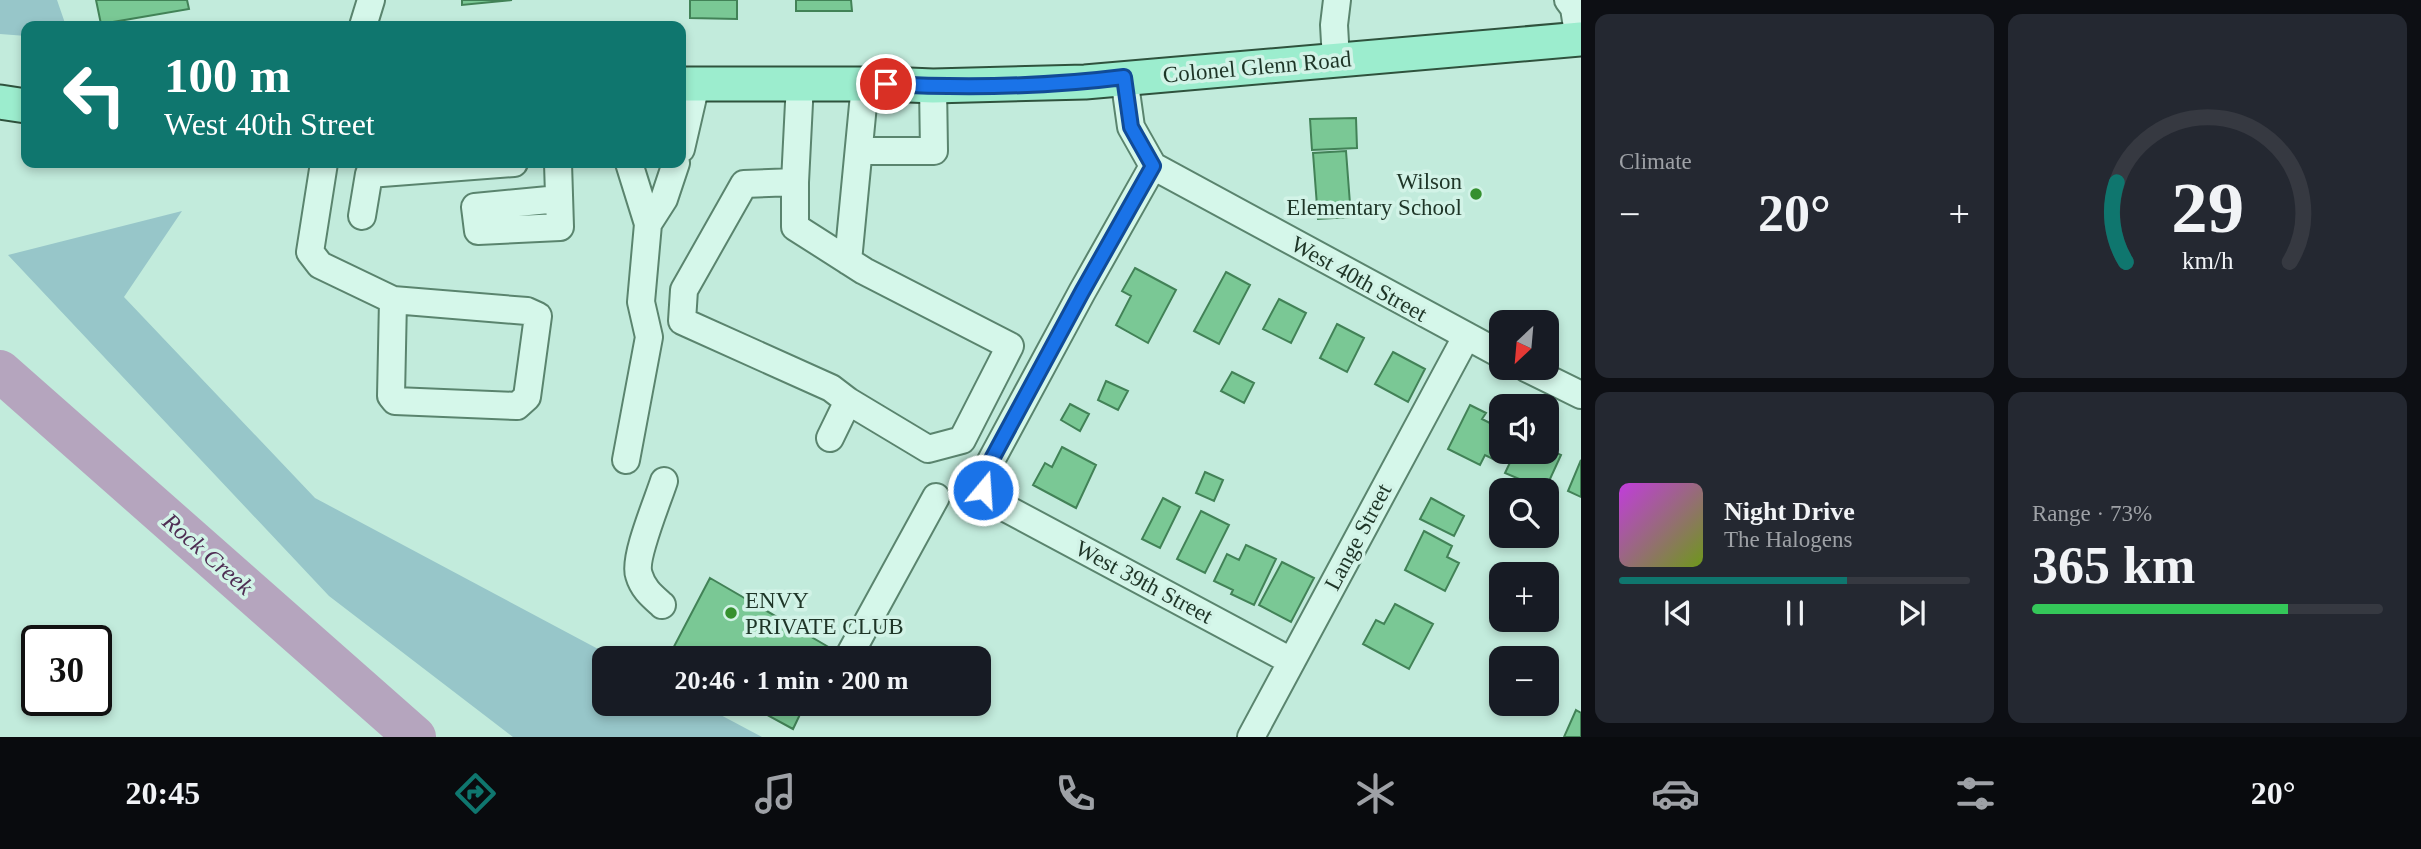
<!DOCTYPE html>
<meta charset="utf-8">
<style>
:root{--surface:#171b24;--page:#242831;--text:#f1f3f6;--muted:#9ea1a6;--line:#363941;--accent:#0f766e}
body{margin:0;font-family:"Times New Roman",serif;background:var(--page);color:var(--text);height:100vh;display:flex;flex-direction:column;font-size:26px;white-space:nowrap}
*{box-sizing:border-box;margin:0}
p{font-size:23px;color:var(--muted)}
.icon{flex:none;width:38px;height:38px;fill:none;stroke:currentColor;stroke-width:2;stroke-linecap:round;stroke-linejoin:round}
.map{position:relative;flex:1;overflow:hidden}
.sheet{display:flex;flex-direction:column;gap:14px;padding:14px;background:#0d0f14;width:840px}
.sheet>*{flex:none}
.banner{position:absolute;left:21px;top:21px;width:665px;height:147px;border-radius:14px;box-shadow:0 4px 10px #0003;background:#0f766e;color:#fff;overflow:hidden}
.needle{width:46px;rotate:206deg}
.tools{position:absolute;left:1489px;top:310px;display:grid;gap:14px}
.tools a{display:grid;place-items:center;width:70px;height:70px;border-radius:14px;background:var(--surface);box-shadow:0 4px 10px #0003;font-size:35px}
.speed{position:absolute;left:21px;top:625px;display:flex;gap:14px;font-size:35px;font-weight:700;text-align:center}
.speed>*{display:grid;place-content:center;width:91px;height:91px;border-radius:50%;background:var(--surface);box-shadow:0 4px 10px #0003;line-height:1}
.speed .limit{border:4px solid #111;border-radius:10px;background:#fff;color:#111}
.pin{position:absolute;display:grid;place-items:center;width:60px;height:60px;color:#fff;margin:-30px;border:4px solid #fff;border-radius:50%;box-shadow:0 2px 7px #0007}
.me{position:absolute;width:77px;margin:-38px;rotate:18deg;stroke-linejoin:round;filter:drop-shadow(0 0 5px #0008)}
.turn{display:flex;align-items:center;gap:24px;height:147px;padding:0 28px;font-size:32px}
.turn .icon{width:91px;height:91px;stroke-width:2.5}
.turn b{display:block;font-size:49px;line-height:60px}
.big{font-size:52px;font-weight:600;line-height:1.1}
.sheet .widget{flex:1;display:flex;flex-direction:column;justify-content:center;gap:10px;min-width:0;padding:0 24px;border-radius:14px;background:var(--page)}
.sheet .dial{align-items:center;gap:0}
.dial svg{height:182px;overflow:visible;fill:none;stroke:var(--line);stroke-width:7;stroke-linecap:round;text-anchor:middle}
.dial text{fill:var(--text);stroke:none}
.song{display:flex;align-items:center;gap:21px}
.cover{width:84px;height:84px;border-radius:10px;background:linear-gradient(135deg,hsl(290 70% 55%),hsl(80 70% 35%))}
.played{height:7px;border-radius:4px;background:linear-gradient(90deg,var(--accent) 65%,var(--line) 65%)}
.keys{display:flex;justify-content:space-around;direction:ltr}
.heat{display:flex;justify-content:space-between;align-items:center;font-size:38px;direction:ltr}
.charge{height:10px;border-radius:5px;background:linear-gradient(90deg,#34c759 73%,var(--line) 0)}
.sheet .tiles{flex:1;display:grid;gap:14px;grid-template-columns:repeat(2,1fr)}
.trip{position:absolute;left:592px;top:646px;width:399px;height:70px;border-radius:14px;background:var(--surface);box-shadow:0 4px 10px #0003;font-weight:600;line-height:70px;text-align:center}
.tabs{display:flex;height:112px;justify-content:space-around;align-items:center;background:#090b0e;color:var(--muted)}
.tabs .icon{width:49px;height:49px}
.tabs .current{color:var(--accent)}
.tabs b{font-size:32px;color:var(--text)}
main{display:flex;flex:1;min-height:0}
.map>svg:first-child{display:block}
.green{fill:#97c6c9}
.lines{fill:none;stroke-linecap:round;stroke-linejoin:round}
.river{stroke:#b5a5be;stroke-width:42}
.building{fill:#7ac895;stroke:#428257;stroke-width:2}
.minor-casing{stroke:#5a846e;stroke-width:30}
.major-casing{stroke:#2f523d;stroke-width:37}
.minor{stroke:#d5f7ea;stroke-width:26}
.major{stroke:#9cedce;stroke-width:33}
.route-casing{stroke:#114b97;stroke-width:18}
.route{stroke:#1a73e8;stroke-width:12}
.poi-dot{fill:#35902e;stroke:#d2f3e7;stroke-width:2.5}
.labels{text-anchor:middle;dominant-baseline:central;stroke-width:7;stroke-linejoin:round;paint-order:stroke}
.street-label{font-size:23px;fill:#1e3527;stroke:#d2f3e7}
.poi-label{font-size:23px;fill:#1e3527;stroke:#d2f3e7;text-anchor:end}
.water-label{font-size:24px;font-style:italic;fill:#4f2e54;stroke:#d2f3e7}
</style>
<main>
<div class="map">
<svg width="1581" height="737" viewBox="0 0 1581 737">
<rect width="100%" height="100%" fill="#c2ebdc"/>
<!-- green -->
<path class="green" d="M0,0h57l9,26h-40v10l-26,-2z
M182,211l-58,86 191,201 300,160h-11v46h96l62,33h-249l-184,-141 -321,-341z"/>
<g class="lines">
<!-- river -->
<path class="river" d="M0,371l415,366"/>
</g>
<!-- building -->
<path class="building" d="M96,0h91l2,9 -88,15z
M462,0h50l-50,5z
M690,0h47v19l-47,-1z
M796,0h55l1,11h-56z
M1356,118l1,30 -45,2 -2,-31z
M1346,151l5,66 -33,2 -5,-66z
M1135,268l41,22 -28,53 -32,-18 15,-29 -9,-5z
M1226,272l24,13 -31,59 -25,-13z
M1279,299l27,14 -15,30 -28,-14z
M1337,324l27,14 -17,34 -27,-14z
M1393,352l32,17 -17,33 -33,-18z
M1232,372l22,11 -10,20 -23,-12z
M1106,381l22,10 -10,19 -20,-10z
M1070,404l19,10 -9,17 -19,-11z
M1470,405l16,8 -4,6 20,10v19l-7,12 -10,-5 -5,10 -32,-16z
M1062,447l34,18 -20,43 -43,-23 12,-22 7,4z
M1547,449l14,6 -16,35 -40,-17 10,-21h32z
M1581,460v37l-13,-6z
M1205,472l18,8 -9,21 -18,-8z
M1163,498l17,9 -20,41 -18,-9z
M1431,498l33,18 -10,20 -34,-17z
M1201,511l28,14 -24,48 -28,-14z
M1424,531l28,15 -5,11 12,6 -14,28 -40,-21z
M1246,545l30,14 -22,46 -23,-11 2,-4 -19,-9 13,-27 12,6z
M1282,562l32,16 -23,44 -32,-17z
M710,578l122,71 -5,9h-159z
M1395,604l38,20 -24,45 -46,-25 13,-24 8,4z
M747,704h58l-12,25z
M1576,710l5,3v24h-17z"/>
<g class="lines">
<defs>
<path id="minor" d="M1568,0l6,8 5,32
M363,26l8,-26
M1336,60l-2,-35 3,-25
M1124,77l7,50 22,39 349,189
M681,149l15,-65
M859,151h75l-1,-65
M324,163l-14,89 10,13 73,35 134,11 11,5 -11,81 -10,9 -122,-5 -4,-5 2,-96
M558,163l2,64 -82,4 -3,-24 84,-8
M1153,166l-71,126 -96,178 -3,20 13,13 295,158
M795,182v45l69,44 146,75 -48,94 -34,9 -80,-48 -17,-13 -149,-67 2,-31 60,-106 51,-2 5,-99
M362,216l7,-42 145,-11
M648,224l16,-25 12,-36
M848,261l17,-177
M1526,368l55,27
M830,438l18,-37
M626,460l23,-123 -8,-35 7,-78 -19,-61
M662,605c-10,-9 -19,-16 -23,-30 -6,-16 19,-75 25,-94
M857,658l-7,-4 86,-157
M1251,737l215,-400"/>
<path id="major" d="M681,84h205l47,2 152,-4 496,-43
M0,102l26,4"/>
</defs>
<!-- minor casing -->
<use href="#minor" class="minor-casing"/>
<!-- major casing -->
<use href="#major" class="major-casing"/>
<!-- minor -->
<use href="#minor" class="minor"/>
<!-- major -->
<use href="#major" class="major"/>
</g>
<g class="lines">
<defs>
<path id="route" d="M886,84c78,4 159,3 238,-7l7,50 22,39 -71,126 -96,178 -4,13 1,7"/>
</defs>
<!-- route casing -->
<use href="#route" class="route-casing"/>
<!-- route -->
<use href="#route" class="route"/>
</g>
<!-- markers -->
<g class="poi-dot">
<circle cx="1476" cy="194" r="7"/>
<circle cx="731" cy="613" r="7"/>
</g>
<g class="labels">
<!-- street labels -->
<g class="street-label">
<text transform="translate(1257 67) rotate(-5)">Colonel Glenn Road</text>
<text transform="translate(1359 279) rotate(29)">West 40th Street</text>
<text transform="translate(1358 537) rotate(-62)">Lange Street</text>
<text transform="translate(1144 582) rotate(28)">West 39th Street</text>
</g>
<!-- poi labels -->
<g class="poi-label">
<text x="1462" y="181">Wilson<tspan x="1462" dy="26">Elementary School</tspan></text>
<text x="745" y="600" text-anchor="start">ENVY<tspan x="745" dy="26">PRIVATE CLUB</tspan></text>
</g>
<!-- water labels -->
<g class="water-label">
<text transform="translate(208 554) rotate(41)">Rock Creek</text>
</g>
</g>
</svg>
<div class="tools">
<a><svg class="needle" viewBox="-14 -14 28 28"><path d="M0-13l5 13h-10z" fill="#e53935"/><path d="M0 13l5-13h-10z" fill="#9ea1a6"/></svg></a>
<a><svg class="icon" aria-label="sound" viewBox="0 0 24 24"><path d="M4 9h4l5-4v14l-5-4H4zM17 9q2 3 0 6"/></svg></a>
<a><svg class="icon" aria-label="search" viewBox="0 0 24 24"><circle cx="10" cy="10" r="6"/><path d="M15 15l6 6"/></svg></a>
<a>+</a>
<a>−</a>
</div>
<div class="speed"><div class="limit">30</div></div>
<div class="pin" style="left:886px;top:84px;background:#d93025"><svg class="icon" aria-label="arrive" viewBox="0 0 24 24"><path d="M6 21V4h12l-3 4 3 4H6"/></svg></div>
<svg class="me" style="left:983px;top:490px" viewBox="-20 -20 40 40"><circle r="17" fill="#1a73e8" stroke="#fff" stroke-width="3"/><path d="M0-11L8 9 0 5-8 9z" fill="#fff"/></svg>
<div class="trip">20:46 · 1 min · 200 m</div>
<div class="banner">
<div class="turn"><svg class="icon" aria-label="left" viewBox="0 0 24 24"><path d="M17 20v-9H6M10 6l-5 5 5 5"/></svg><div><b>100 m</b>West 40th Street</div></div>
</div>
</div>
<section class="sheet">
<div class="tiles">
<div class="widget"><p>Climate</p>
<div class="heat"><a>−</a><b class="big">20°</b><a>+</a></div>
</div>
<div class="widget dial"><svg viewBox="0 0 100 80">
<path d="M14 69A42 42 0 1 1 86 69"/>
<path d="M14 69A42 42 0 0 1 10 34" stroke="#0f766e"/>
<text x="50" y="56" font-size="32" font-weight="700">29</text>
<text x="50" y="72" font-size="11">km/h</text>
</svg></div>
<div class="widget">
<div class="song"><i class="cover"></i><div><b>Night Drive</b><p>The Halogens</p></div></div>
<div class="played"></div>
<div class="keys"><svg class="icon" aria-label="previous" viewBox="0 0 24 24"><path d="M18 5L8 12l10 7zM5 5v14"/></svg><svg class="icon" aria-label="pause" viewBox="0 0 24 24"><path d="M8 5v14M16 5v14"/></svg><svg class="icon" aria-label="next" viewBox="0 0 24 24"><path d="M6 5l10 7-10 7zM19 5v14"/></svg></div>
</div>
<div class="widget"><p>Range · 73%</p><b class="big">365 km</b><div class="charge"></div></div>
</div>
</section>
</main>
<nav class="tabs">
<b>20:45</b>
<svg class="icon current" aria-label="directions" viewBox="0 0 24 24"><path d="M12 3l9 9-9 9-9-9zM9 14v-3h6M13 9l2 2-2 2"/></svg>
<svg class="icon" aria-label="music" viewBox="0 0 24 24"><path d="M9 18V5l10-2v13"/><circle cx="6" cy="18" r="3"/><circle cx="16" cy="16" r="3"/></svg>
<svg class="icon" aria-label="phone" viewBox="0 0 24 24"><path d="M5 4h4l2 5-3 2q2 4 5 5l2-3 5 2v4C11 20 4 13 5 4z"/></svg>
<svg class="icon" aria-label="climate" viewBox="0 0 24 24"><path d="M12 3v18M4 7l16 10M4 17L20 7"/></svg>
<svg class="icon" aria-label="car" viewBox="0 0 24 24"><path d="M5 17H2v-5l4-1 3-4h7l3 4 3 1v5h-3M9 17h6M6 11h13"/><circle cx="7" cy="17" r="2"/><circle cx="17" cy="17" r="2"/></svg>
<svg class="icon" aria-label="filters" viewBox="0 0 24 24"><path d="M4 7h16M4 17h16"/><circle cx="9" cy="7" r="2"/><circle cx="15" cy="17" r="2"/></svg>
<b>20°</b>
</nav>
